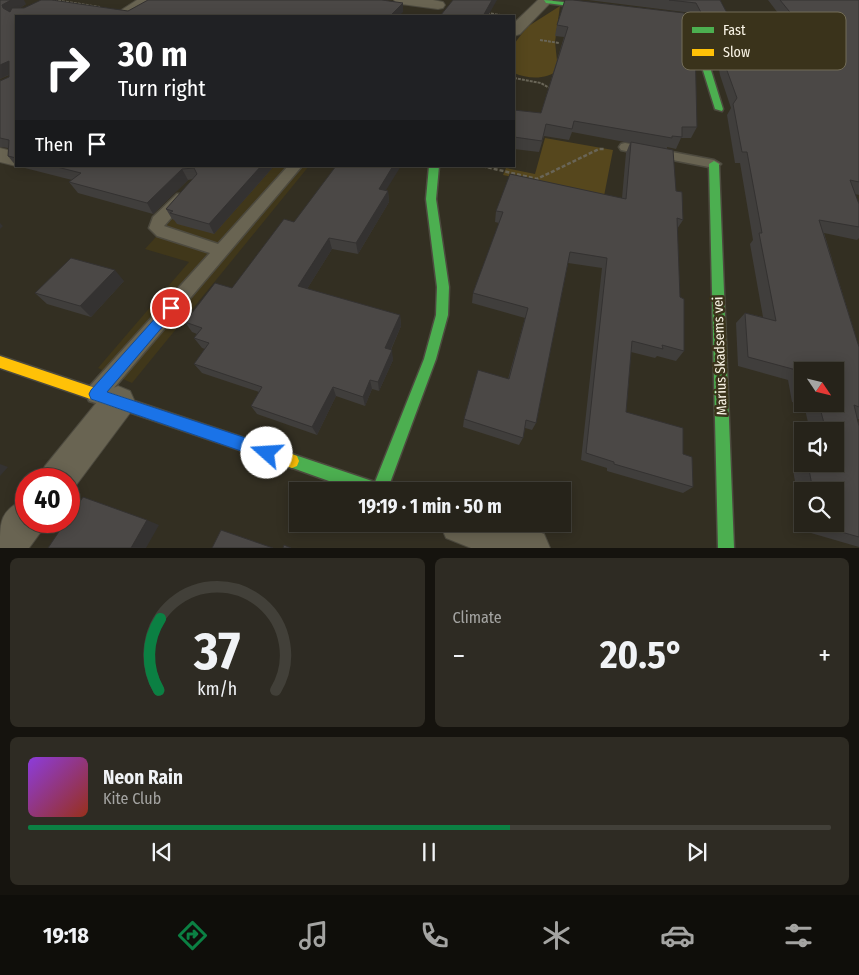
<!DOCTYPE html>
<meta charset="utf-8">
<style>
:root{--surface:#26231a;--page:#2e2b23;--text:#f1f3f6;--muted:#a4a4a2;--line:#424039;--accent:#0b8043}
body{margin:0;font-family:"Fira Sans Condensed",sans-serif;background:var(--page);color:var(--text);height:100vh;display:flex;flex-direction:column;font-size:19px;white-space:nowrap}
*{box-sizing:border-box;margin:0}
p{font-size:16px;color:var(--muted)}
.icon{flex:none;width:28px;height:28px;fill:none;stroke:currentColor;stroke-width:2;stroke-linecap:round;stroke-linejoin:round}
.map{position:relative;height:548px;overflow:hidden}
.details{display:flex;flex-direction:column;gap:10px;padding:10px;background:#15130e;flex:1}
.details>*{flex:none}
.banner{position:absolute;left:15px;top:15px;width:500px;height:152px;border-radius:0px;box-shadow:0 2px 12px #0003,0 0 0 1px var(--line);background:#202124;color:#fff;overflow:hidden}
.needle{width:32px;rotate:125deg}
.buttons{position:absolute;left:794px;top:362px;display:grid;gap:10px}
.buttons a{display:grid;place-items:center;width:50px;height:50px;border-radius:0px;background:var(--surface);box-shadow:0 2px 12px #0003,0 0 0 1px var(--line);font-size:25px}
.speed{position:absolute;left:15px;top:468px;display:flex;gap:10px;font-size:25px;font-weight:700;text-align:center}
.speed>*{display:grid;place-content:center;width:65px;height:65px;border-radius:50%;background:var(--surface);box-shadow:0 2px 12px #0003,0 0 0 1px var(--line);line-height:1}
.speed .limit{border:8px solid #d22;background:#fff;color:#111}
.pin{position:absolute;display:grid;place-items:center;width:42px;height:42px;color:#fff;margin:-21px;border:2px solid #fff;border-radius:50%;box-shadow:0 1px 5px #0007}
.me{position:absolute;width:55px;margin:-28px;rotate:289deg;stroke-linejoin:round;filter:drop-shadow(0 0 4px #0008)}
.turn{display:flex;align-items:center;gap:18px;height:105px;padding:0 20px;font-size:22px}
.turn .icon{width:65px;height:65px;stroke-width:2.5}
.turn b{display:block;font-size:35px;line-height:42px}
.then{display:flex;align-items:center;height:48px;padding:0 20px;background:#0003;gap:10px;font-size:19px}
.big{font-size:38px;font-weight:700;line-height:1.1}
.details .card{flex:1;display:flex;flex-direction:column;justify-content:center;gap:8px;min-width:0;padding:0 18px;border-radius:8px;background:var(--page)}
.details .dial{align-items:center;gap:0}
.dial svg{height:130px;overflow:visible;fill:none;stroke:var(--line);stroke-width:7;stroke-linecap:round;text-anchor:middle}
.dial text{fill:var(--text);stroke:none}
.song{display:flex;align-items:center;gap:15px}
.cover{width:60px;height:60px;border-radius:8px;background:linear-gradient(135deg,hsl(270 70% 55%),hsl(10 70% 35%))}
.played{height:5px;border-radius:2px;background:linear-gradient(90deg,var(--accent) 60%,var(--line) 60%)}
.keys{display:flex;justify-content:space-around;direction:ltr}
.heat{display:flex;justify-content:space-between;align-items:center;font-size:28px;direction:ltr}
.details .tiles{flex:1;display:grid;gap:10px;grid-template-columns:1fr 1fr}
.card:last-child{grid-column:span 2}
.trip{position:absolute;left:289px;top:482px;width:282px;height:50px;border-radius:0px;background:var(--surface);box-shadow:0 2px 12px #0003,0 0 0 1px var(--line);font-weight:700;line-height:50px;text-align:center}
.dock{display:flex;height:80px;justify-content:space-around;align-items:center;background:#0f0e0a;color:var(--muted)}
.dock .icon{width:35px;height:35px}
.dock .on{color:var(--accent)}
.dock b{font-size:22px;color:var(--text)}
.map>svg:first-child{display:block}
.built{fill:#40371a}
.green{fill:#56471d}
.lines{fill:none;stroke-linecap:round;stroke-linejoin:round}
.lane-casing{stroke:#4d4a3f;stroke-width:3}
.street-casing{stroke:#4d4a3f;stroke-width:2}
.fast-casing{stroke:#4d4a3f;stroke-width:3}
.slow-casing{stroke:#4d4a3f;stroke-width:3}
.path-far1{stroke:#696557;stroke-width:2;stroke-dasharray:3 1;stroke-linecap:butt}
.path{stroke:#696557;stroke-width:2.5;stroke-dasharray:4 2;stroke-linecap:butt}
.lane{fill:#696452;fill-rule:evenodd}
.street{fill:#696452;fill-rule:evenodd}
.fast{fill:#4caf50;fill-rule:evenodd}
.slow{fill:#ffc107;fill-rule:evenodd}
.wall{fill:#403e3c;fill-rule:evenodd}
.shaded-wall{fill:#343231}
.building{fill:#4b4846;stroke:#343231}
.route{fill:#1a73e8;stroke:#114b97}
.labels{text-anchor:middle;dominant-baseline:central;stroke-width:5;stroke-linejoin:round;paint-order:stroke}
.street-label{font-size:14px;fill:#f9f4e6;stroke:#3a331b}
.key{fill:#3a331b;stroke:#736d58;stroke-width:1}
.key-label{font-size:14px;fill:#f9f4e6}
</style>
<div class="map">
<svg width="859" height="548" viewBox="0 0 859 548">
<rect width="100%" height="100%" fill="#332f22"/>
<!-- built -->
<path class="built" d="M220,166h89l-177,217 -34,-15 91,-106 -44,-13z"/>
<!-- green -->
<path class="green" d="M560,6l-5,36 3,28c-12,10 -30,9 -44,3v-29l13,-17z
M545,138l68,12 -9,46 -101,-21 3,-7 29,6z"/>
<g class="lines">
<defs>
<path id="lane" d="M625,143l89,17 7,4 -7,4 -93,-18 -2,-3 2,-3z
M288,166h14l-199,235 -7,2 -7,-2 -3,-7 3,-7 121,-134 -53,-17 -8,-8 4,-11 24,-23h10l2,3 -2,3 -23,26 54,18z"/>
<path id="street" d="M137,0h17l-24,16h-18z
M394,0h39l10,2 2,3 -2,3 -5,1 -37,-5 -5,-1z
M538,0h15l-33,34 -6,2v-13z
M0,148l16,4v14l-16,-4z
M118,386l12,5 5,11 -5,11 -59,79 -2,1v-14h-30l6,-13 61,-75z
M26,499v22h19l-5,12 -11,15h-29c0,-27 0,-38 26,-49z
M440,524h78l26,10 6,14h-79l-25,-10z"/>
<path id="fast" d="M544,0l58,6 3,2 -3,2 -56,-7z
M649,11l40,6 20,47 14,45 -1,2 -7,-2 -14,-45 -17,-44 -37,-6 -1,-1z
M714,161l5,3 15,384h-16l-9,-384z
M429,166h10l-3,33 13,88 -1,28 -12,44 -49,132h-30l-70,-25 -2,-5 2,-5 5,-2 83,28 49,-123 12,-44 1,-28 -11,-88z"/>
<path id="slow" d="M0,356l292,98 5,2 2,5 -2,5 -5,2 -292,-100z"/>
</defs>
<!-- lane casing -->
<use href="#lane" class="lane-casing"/>
<!-- street casing -->
<use href="#street" class="street-casing"/>
<!-- fast casing -->
<use href="#fast" class="fast-casing"/>
<!-- slow casing -->
<use href="#slow" class="slow-casing"/>
<!-- path-far1 -->
<path class="path-far1" d="M54,0l46,7
M487,13l13,2
M540,40l19,3
M514,78l27,5 10,6"/>
<!-- path -->
<path class="path" d="M482,166l55,13 62,-30h5"/>
<!-- lane -->
<use href="#lane" class="lane"/>
<!-- street -->
<use href="#street" class="street"/>
<!-- fast -->
<use href="#fast" class="fast"/>
<!-- slow -->
<use href="#slow" class="slow"/>
</g>
<!-- wall -->
<path class="wall" d="M0,0l26,4 -6,4 108,3 275,-8v9l-387,4v150l-8,-10v-8l-8,-1v-66l9,-4v-2l-9,4z
M565,0l132,127 -6,11h-10l-5,11 -9,-2v2l16,71 -6,9 3,68 4,54 -8,10 -19,-5 -2,2 -24,-6 -5,60 57,42 10,33 -10,6 -76,-22v-3l-26,-8 21,-192 -34,-5 -32,160 -4,7 -7,-2 -2,10 -4,7 -56,-18 1,-8 44,-40 17,-61 -53,-15 1,-10 26,-70 -4,-1 1,-11 126,-13 4,-45 4,-10 -58,-11 -3,8 -25,-4 -5,16 -25,-3v-39l27,3 23,-76 -9,-1 2,-11z
M588,0h132l29,54 65,6 -46,-60h91v195l-4,-1 4,10v34l-2,2 -33,-7 35,114v72h-2l2,7v121l-55,-16 -1,-7h32v-33h-33v31l-9,-52 13,-6h4l7,2v-2h18v-33h-25l-6,-26 -12,-3 -4,-22 -50,-14 -2,-43 9,-10 18,4 -13,-73 3,-4 -13,-77h-5l-8,-48 4,-7 -11,-33 -9,-46 -10,1 -9,-17zM802,371l33,33h-33z
M17,166h257l-60,68 -37,-10 -3,-4 -2,-1 -6,-10 27,-30 -5,1 -35,34 -75,-21 -9,-11 3,-2z
M386,190l2,1 1,11 -31,52 -26,-5 -25,40 93,26 1,11 -10,24 2,10 -14,31 -7,-2 -7,17 -29,-10 -19,39 -60,-21 -6,-8 8,-14 -57,-19 -8,-9 11,-15 -3,-1 -8,-10 3,-4 -5,-2 -7,-10 47,-34 62,-66z
M124,281l-33,36 -44,-13 -12,-11z"/>
<!-- shaded-wall -->
<path class="shaded-wall" d="M11,0h13l2,4 -17,11 -6,-7 -1,-3z
M492,0h5l-9,16h-5z
M403,3v9l-4,4h-9z
M9,61l7,10 -16,8v-14z
M261,166h13l-60,68 -5,-10z
M393,166h8l-21,34 -1,-11z
M182,169l6,11 -35,34 -6,-11z
M388,191l1,11 -31,52 -2,-11z
M0,223l3,3 -3,3z
M329,238l3,11 -30,48 -4,-11z
M115,270l9,11 -33,36 -11,-11z
M400,315l1,11 -14,32 -2,-10z
M392,350l1,10 -14,31 -1,-9z
M370,380l2,9 -7,17 -2,-9z
M333,387l3,9 -19,39 -5,-8z
M0,464l8,3 -8,9z
M147,520l12,5 -13,23h-15z"/>
<!-- building -->
<path class="building" d="M0,0h11l-9,5 1,3 7,4 2,-4h12l17,-8h11l76,11 20,-11h234l21,3 -13,13h-374v142l-8,-2 1,-16 -9,-2v-57l9,-4v-16l-9,4z
M453,0h39l-9,16h-43z
M565,0h8l111,13 11,30 2,84h-15v10l-10,-1v2l-98,-17 -2,8 -26,-5 -4,17 -28,-4v-27l27,3 27,-86 -11,-2z
M669,0h51l29,54 81,7 -50,-61h79v182l-9,-2 9,24v23l-40,-7 40,127v60l-5,-2 5,21v111l-39,-11 -1,-2h16v-33h-22l-5,-27 27,7 -2,-7h2v-33h-9l-7,-27h16v-33h-33v11l-2,-11 -52,-14 -3,-44 31,8 -17,-88h3l-15,-81h-5l-9,-48 4,-6 -12,-33 -9,-46 -11,1 -9,-17z
M631,142l42,8 3,41 6,1 1,28 -6,-2 3,79 4,2v52l-22,-6 1,4 -31,-8 -6,71 57,16v26l9,3 1,30 -79,-23v-2l-28,-9 21,-195 -37,-6 -34,171 -10,-3 -3,18 -59,-19 14,-49 31,9 19,-71 -55,-15 30,-81 -7,-1 14,-37 116,25z
M53,166h208l-52,58 -39,-11 3,-2 -7,-2 31,-35 -3,-6 -12,1 -35,34 -78,-21 12,-9z
M336,166h57l-14,23 9,2 -32,52 -27,-5 -31,48 102,29 -15,33 7,2 -14,32 -8,-2 -7,17 -30,-10 -21,40 -61,-21 11,-19 -68,-23 15,-21 -15,-5 8,-10 -17,-6 30,-39 17,5 52,-69 10,3z
M71,258l44,12 -35,36 -45,-13z
M83,497l64,23 -16,28h-83l18,-27h3v-3z
M221,530l52,18h-61z
M284,545l7,3h-8z"/>
<!-- route -->
<path class="route" d="M171,303l4,2 2,3 -2,4 -68,80 160,53 5,3 3,5 -3,5 -5,2 -176,-61 -2,-5 2,-4 76,-85z"/>
<g class="labels">
<!-- street labels -->
<g class="street-label">
<text transform="translate(720 356) rotate(-92)">Marius Skadsems vei</text>
</g>
</g>
<!-- legend -->
<rect x="682" y="12" width="164" height="58" rx="8" class="key"/>
<rect x="692" y="27" width="22" height="6" fill="#4caf50"/>
<rect x="692" y="49" width="22" height="7" fill="#ffc107"/>
<g class="key-label">
<text x="723" y="35">Fast</text>
<text x="723" y="57">Slow</text>
</g>
</svg>
<div class="buttons">
<a><svg class="needle" viewBox="-14 -14 28 28"><path d="M0-13l5 13h-10z" fill="#e53935"/><path d="M0 13l5-13h-10z" fill="#a4a4a2"/></svg></a>
<a><svg class="icon" aria-label="sound" viewBox="0 0 24 24"><path d="M4 9h4l5-4v14l-5-4H4zM17 9q2 3 0 6"/></svg></a>
<a><svg class="icon" aria-label="search" viewBox="0 0 24 24"><circle cx="10" cy="10" r="6"/><path d="M15 15l6 6"/></svg></a>
</div>
<div class="speed"><div class="limit">40</div></div>
<div class="pin" style="left:171px;top:308px;background:#d93025"><svg class="icon" aria-label="arrive" viewBox="0 0 24 24"><path d="M6 21V4h12l-3 4 3 4H6"/></svg></div>
<svg class="me" style="left:267px;top:453px" viewBox="-20 -20 40 40"><circle r="19" fill="#fff"/><path d="M0-13L10 11 0 6-10 11z" fill="#1a73e8"/></svg>
<div class="trip">19:19 · 1 min · 50 m</div>
<div class="banner">
<div class="turn"><svg class="icon" aria-label="right" viewBox="0 0 24 24"><path d="M7 20v-9h11M14 6l5 5-5 5"/></svg><div><b>30 m</b>Turn right</div></div>
<div class="then">Then<svg class="icon" aria-label="arrive" viewBox="0 0 24 24"><path d="M6 21V4h12l-3 4 3 4H6"/></svg></div>
</div>
</div>
<section class="details">
<div class="tiles">
<div class="card dial"><svg viewBox="0 0 100 80">
<path d="M14 69A42 42 0 1 1 86 69"/>
<path d="M14 69A42 42 0 0 1 15 25" stroke="#0b8043"/>
<text x="50" y="56" font-size="32" font-weight="700">37</text>
<text x="50" y="72" font-size="11">km/h</text>
</svg></div>
<div class="card"><p>Climate</p>
<div class="heat"><a>−</a><b class="big">20.5°</b><a>+</a></div>
</div>
<div class="card">
<div class="song"><i class="cover"></i><div><b>Neon Rain</b><p>Kite Club</p></div></div>
<div class="played"></div>
<div class="keys"><svg class="icon" aria-label="previous" viewBox="0 0 24 24"><path d="M18 5L8 12l10 7zM5 5v14"/></svg><svg class="icon" aria-label="pause" viewBox="0 0 24 24"><path d="M8 5v14M16 5v14"/></svg><svg class="icon" aria-label="next" viewBox="0 0 24 24"><path d="M6 5l10 7-10 7zM19 5v14"/></svg></div>
</div>
</div>
</section>
<nav class="dock">
<b>19:18</b>
<svg class="icon on" aria-label="directions" viewBox="0 0 24 24"><path d="M12 3l9 9-9 9-9-9zM9 14v-3h6M13 9l2 2-2 2"/></svg>
<svg class="icon" aria-label="music" viewBox="0 0 24 24"><path d="M9 18V5l10-2v13"/><circle cx="6" cy="18" r="3"/><circle cx="16" cy="16" r="3"/></svg>
<svg class="icon" aria-label="phone" viewBox="0 0 24 24"><path d="M5 4h4l2 5-3 2q2 4 5 5l2-3 5 2v4C11 20 4 13 5 4z"/></svg>
<svg class="icon" aria-label="climate" viewBox="0 0 24 24"><path d="M12 3v18M4 7l16 10M4 17L20 7"/></svg>
<svg class="icon" aria-label="car" viewBox="0 0 24 24"><path d="M5 17H2v-5l4-1 3-4h7l3 4 3 1v5h-3M9 17h6M6 11h13"/><circle cx="7" cy="17" r="2"/><circle cx="17" cy="17" r="2"/></svg>
<svg class="icon" aria-label="filters" viewBox="0 0 24 24"><path d="M4 7h16M4 17h16"/><circle cx="9" cy="7" r="2"/><circle cx="15" cy="17" r="2"/></svg>
</nav>
